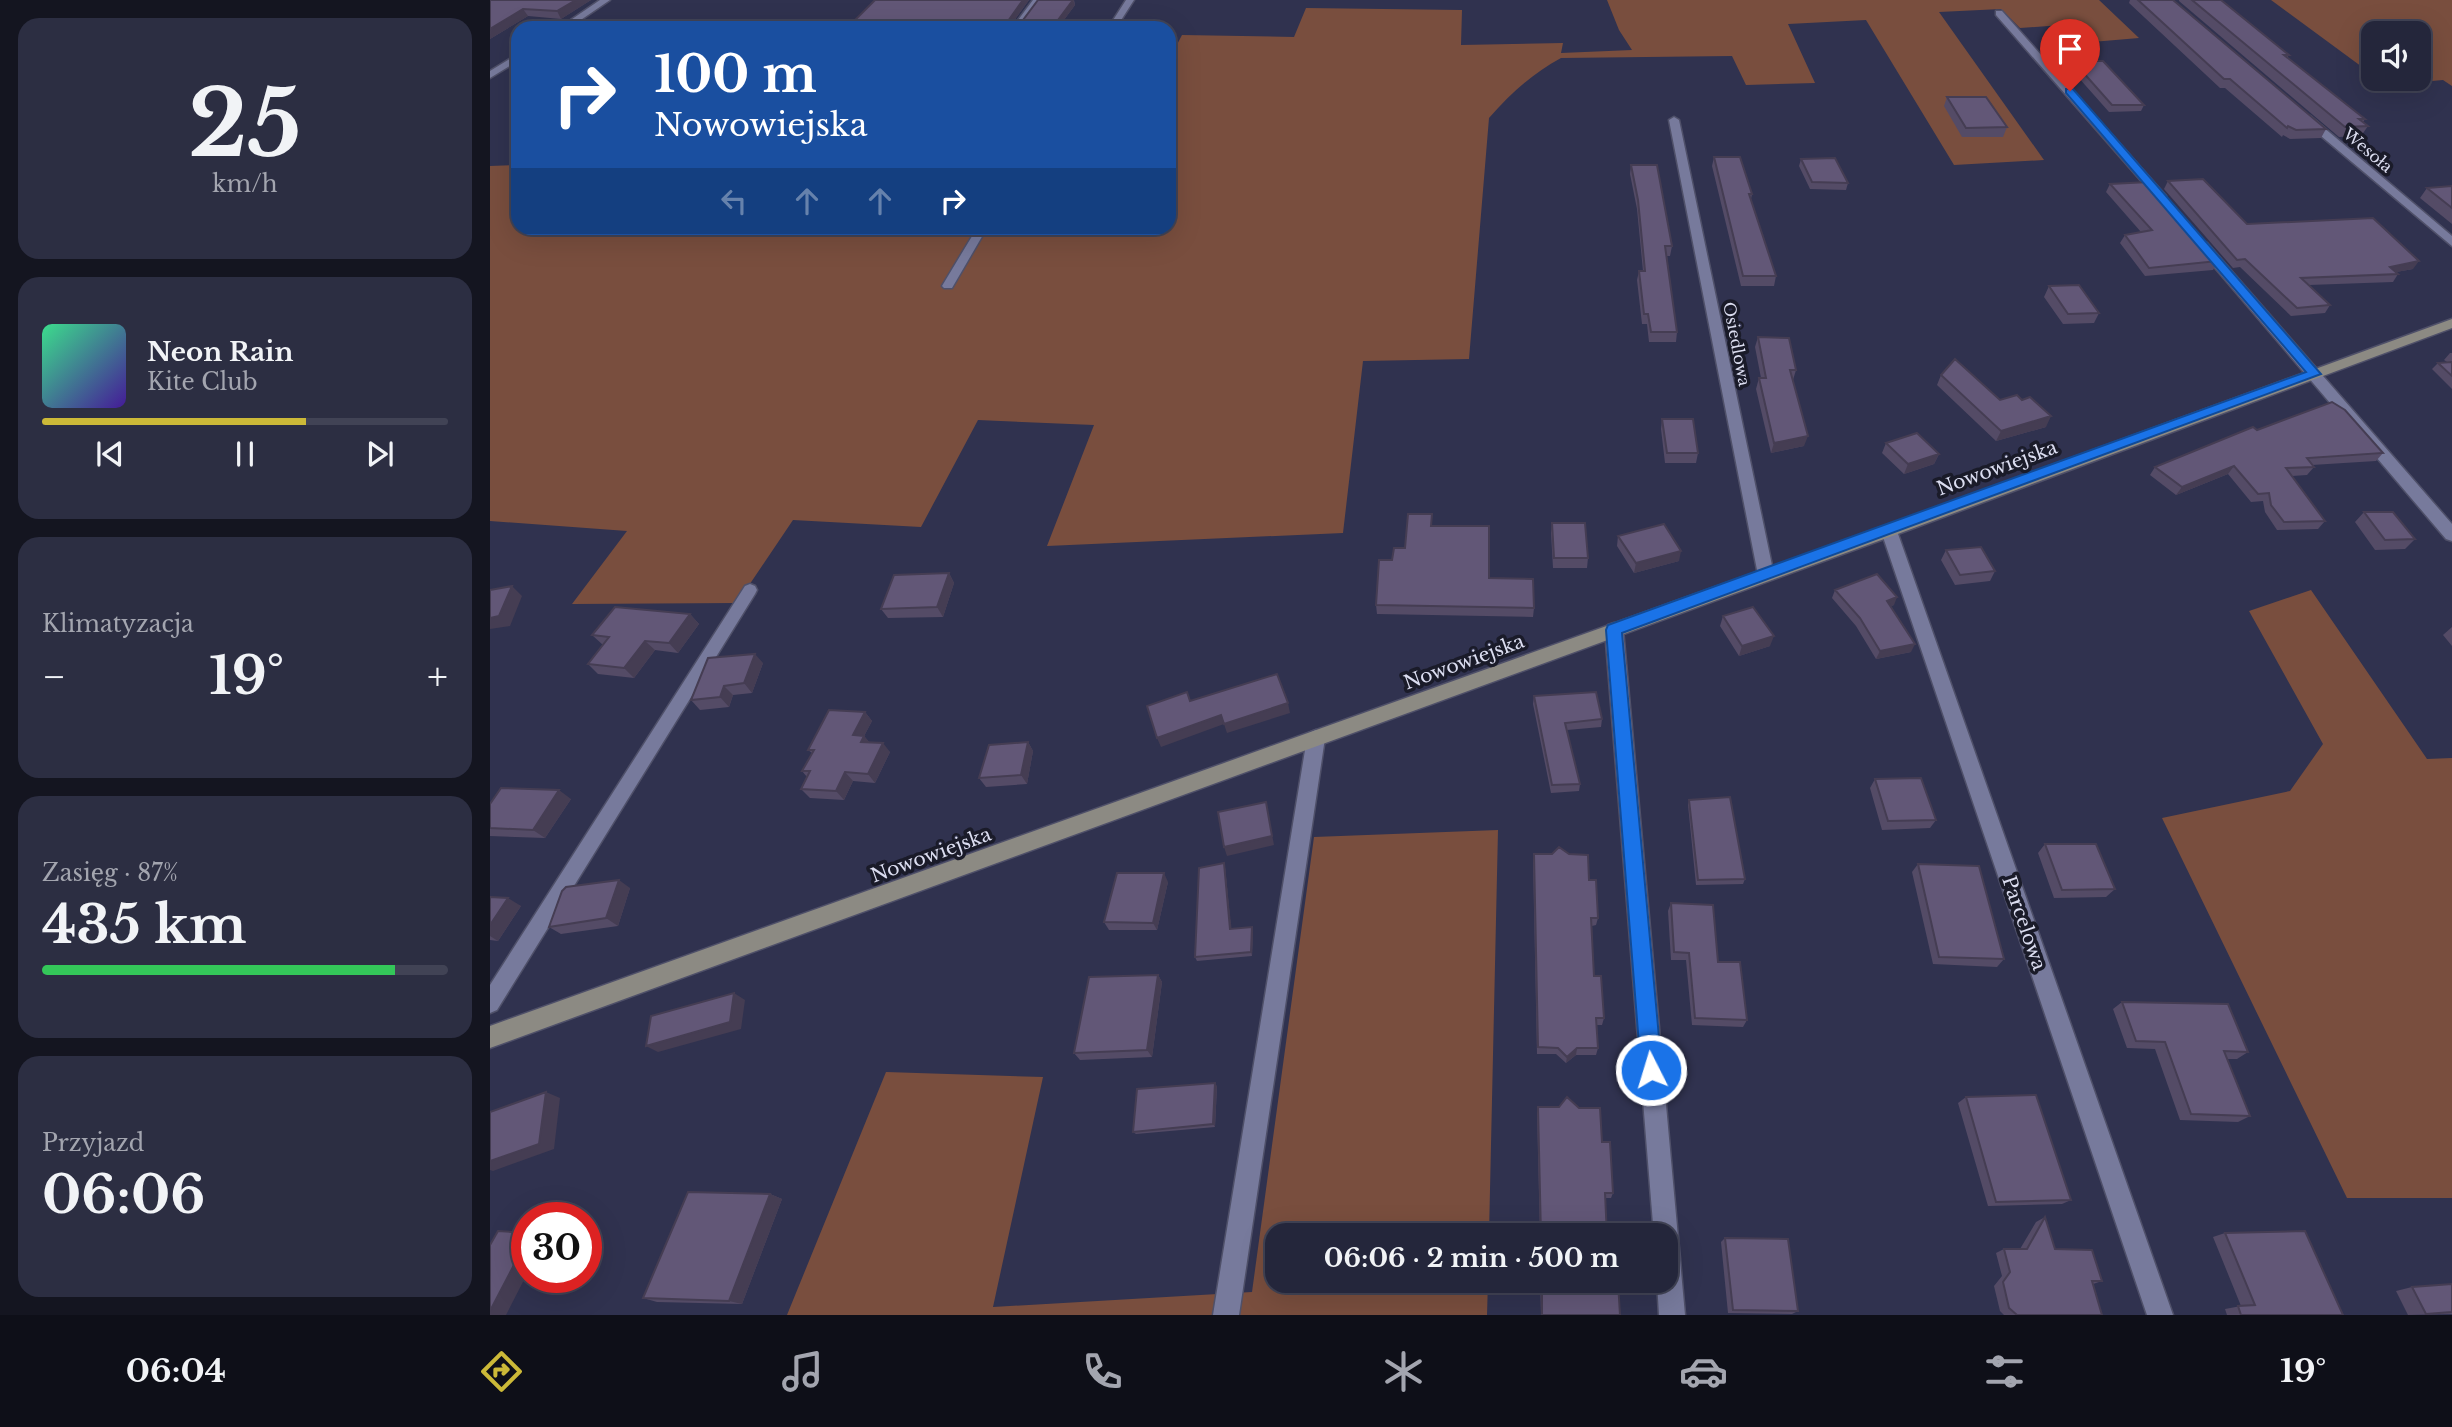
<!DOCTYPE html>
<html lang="pl">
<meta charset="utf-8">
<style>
:root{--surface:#24263b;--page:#2c2e42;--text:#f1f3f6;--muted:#a3a5af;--line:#414355;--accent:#ccb938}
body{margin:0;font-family:"Libre Baskerville",serif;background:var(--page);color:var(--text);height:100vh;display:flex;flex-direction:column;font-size:26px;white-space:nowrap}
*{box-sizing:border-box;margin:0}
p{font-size:23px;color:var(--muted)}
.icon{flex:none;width:38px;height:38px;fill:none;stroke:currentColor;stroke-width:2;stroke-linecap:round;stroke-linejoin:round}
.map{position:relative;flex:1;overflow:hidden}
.side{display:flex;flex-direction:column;gap:18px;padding:18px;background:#141520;width:490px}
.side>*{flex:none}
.banner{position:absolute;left:21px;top:21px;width:665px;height:214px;border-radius:21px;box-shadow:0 7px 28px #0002,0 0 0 2px var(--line);background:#1a4fa0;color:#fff;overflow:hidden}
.controls{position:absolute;left:1871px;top:21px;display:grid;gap:14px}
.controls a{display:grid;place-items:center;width:70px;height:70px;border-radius:14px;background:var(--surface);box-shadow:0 7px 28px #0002,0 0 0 2px var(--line);font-size:35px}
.speed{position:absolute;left:21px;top:1202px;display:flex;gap:14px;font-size:35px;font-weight:700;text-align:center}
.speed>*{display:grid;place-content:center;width:91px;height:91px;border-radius:50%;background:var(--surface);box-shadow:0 7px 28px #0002,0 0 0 2px var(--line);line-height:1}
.speed .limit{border:10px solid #d22;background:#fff;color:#111}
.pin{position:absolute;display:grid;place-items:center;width:60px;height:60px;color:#fff;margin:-72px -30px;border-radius:50% 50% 50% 0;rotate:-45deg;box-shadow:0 0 7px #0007}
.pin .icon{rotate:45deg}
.me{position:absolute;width:77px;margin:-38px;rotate:355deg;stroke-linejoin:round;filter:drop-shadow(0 0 5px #0008)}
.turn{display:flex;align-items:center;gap:24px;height:147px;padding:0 28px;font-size:32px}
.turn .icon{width:91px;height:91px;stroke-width:2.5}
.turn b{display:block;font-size:49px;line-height:60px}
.lanes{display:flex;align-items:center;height:66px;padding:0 28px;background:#0003;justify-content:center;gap:35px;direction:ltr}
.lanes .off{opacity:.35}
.big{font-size:52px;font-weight:700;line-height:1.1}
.side .card{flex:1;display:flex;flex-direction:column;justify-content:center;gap:10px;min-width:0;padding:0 24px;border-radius:21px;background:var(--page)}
.side .dial{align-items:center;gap:0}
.dial b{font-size:91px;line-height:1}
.song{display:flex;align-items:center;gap:21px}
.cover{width:84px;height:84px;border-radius:10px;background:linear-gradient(135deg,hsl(150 70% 55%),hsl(260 70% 35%))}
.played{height:7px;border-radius:4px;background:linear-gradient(90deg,var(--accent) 65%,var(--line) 65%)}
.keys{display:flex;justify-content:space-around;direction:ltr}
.heat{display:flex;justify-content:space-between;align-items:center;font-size:38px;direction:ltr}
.charge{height:10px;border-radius:5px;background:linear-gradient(90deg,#34c759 87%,var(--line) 0)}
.trip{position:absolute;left:775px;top:1223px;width:413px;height:70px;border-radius:21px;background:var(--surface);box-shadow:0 7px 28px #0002,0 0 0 2px var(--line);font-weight:700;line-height:70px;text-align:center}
.tabs{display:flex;height:112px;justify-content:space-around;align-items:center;background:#0e0f18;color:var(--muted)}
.tabs .icon{width:49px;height:49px}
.tabs .on{color:var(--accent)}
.tabs b{font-size:32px;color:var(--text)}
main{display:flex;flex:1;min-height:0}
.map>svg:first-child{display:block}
.green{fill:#794e3e}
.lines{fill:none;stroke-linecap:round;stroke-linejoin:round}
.lane-casing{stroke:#4f5069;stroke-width:3}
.street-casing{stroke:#4f5069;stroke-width:3}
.secondary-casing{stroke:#4f5069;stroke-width:3}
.lane{fill:#777a9c;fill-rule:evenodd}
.street{fill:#777a9c;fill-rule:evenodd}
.secondary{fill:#8c8a83;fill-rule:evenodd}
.wall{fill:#544b66}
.shaded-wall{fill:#453d53}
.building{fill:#625777;stroke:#453d53;stroke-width:2}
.route{fill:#1a73e8;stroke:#114b97;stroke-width:2}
.labels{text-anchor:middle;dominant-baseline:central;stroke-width:7;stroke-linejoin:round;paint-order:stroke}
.far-street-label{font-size:16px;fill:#dbddf0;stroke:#1a1b29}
.street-label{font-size:19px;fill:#dbddf0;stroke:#1a1b29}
</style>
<main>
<section class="side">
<div class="card dial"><b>25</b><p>km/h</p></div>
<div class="card">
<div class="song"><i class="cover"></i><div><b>Neon Rain</b><p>Kite Club</p></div></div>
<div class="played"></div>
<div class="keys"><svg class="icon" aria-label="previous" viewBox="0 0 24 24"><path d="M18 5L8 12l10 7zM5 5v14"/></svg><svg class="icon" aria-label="pause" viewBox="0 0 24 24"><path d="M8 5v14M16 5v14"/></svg><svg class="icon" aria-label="next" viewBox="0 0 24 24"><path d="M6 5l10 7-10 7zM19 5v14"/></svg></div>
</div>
<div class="card"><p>Klimatyzacja</p>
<div class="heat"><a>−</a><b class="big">19°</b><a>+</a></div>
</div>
<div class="card"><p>Zasięg · 87%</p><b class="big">435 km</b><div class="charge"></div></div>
<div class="card"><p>Przyjazd</p><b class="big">06:06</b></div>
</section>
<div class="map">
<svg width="1962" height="1315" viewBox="0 0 1962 1315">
<rect width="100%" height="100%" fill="#30324f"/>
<!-- green -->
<path class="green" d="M1117,0h492l40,38 -47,4 -17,-18 -55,4 -19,-19 -62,3 105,148 -90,5 -88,-145 -78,4 27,59 -69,2 -14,-29 -171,2c-29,16 -50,35 -72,60l-20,241 -106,2 -20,172 -296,13 47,-121 -116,-5 -57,107 -128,-7 -56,83 -165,1 55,-73 -137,-10v-355l28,-1v63h651v-168l13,-25 112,2 12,-29 156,2 -1,35 102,-2 -2,10 71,-3 -13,-20z
M1781,0h181v86l-9,-6 -56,5 -9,-6h40v-46h-45v42z
M1821,590l116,169 25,-1v440h-105l-185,-380 128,-27 33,-47 -74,-133z
M1008,830l-9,405 -211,1v45h210l-1,34h-700l99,-243 157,5 -50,230 259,-15 62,-455z"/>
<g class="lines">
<defs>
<path id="lane" d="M110,0h10l-41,28h-10z
M543,0h8l-21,28h-8z
M636,0h8l-18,28h-8z
M28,54v7l-28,17v-7z
M487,228h10l-35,60h-8l-2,-2z
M260,584l5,2 2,4 -2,4 -258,416 -7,3v-28l255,-399z"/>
<path id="street" d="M1506,11h6l164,185v4h-8l-162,-185z
M1812,116h8l142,120v10l-150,-126z
M1184,117l5,3 95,455 -8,6 -8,-6 -89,-455z
M1713,242l4,1 245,281v17l-6,-2 -247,-290 -2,-3z
M1399,525l8,6 276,784h-26l-266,-784z
M1124,623l6,2 3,5 62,685h-26l-2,-34h9v-45h-12l-49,-606 3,-5z
M826,730l7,3 2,5 -86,577h-26l94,-577 2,-5z"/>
<path id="secondary" d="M1962,319v9l-557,207 -1405,513v-22l1393,-499z"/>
</defs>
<!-- lane casing -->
<use href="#lane" class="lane-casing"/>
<!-- street casing -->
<use href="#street" class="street-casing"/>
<!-- secondary casing -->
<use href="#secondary" class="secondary-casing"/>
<!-- lane -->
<use href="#lane" class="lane"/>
<!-- street -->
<use href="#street" class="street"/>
<!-- secondary -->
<use href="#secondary" class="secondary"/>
</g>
<!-- wall -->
<path class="wall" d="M0,0h101l-30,19 -33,-3 -38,23z
M416,0h123l-18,25 9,-1 18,-24h36l1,5 -17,23h-205l-2,-4z
M1640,0h43l153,129 -5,9 -31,1 -7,-4 -1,2 -57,-49h-5l-91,-85z
M1689,0h42l68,55 -2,3 78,61 -2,3 5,4 -7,10 -22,1 -160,-136z
M1583,61l71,44 -3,6 -32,1 -39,-44z
M1457,97l60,30 -4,10h-41l-18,-31z
M1224,157l38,37 -1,5 25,77 -2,10h-33l-29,-120z
M1311,159l47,24 -2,7 -36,-1 -11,-23z
M1141,165l41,81 -2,10h-3l10,76 -1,10h-27l-2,-18h-5l-5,-44 2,-9h4l-6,-62 -7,-35z
M1678,181l79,43 166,45 -17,3 2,2 -5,8 -84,3 21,20 -5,8 -34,3 -51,-49 -7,1 -69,-79z
M1620,184l108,77 -5,9 -68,6 -25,-33 5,-8 16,-3 -35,-40z
M1962,186v38l-32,-26 7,-10z
M1559,286l50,27 -5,10 -31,1 -19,-27z
M1268,337l38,33 -3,10 11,66 -33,7 -15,-64 3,-11h2l-6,-31z
M1960,353h2v36l-20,-20 6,-6 9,-1 -3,-2z
M1451,375l59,25 46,27 -50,14 -59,-56z
M1172,419l36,34 -2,10h-31l-4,-34z
M1767,430l126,23 -7,8 -64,4 2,2 -7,8 -15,1 33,45 -7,8 -41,1 -12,-18 -2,-11 -12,1 -23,-28 -52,21 -26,-20 5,-8z
M1396,443l53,11 -5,10 -30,10 -22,-21z
M1874,512l51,27 -10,10 -30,1 -20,-28z
M1062,523l36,35 -1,10h-34l-2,-35z
M942,526l57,52 45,30 -1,9 -156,-3 -1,-9 29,-57z
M1128,536l61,25 -45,12 -17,-27z
M1456,550l49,21 -5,10 -35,4 -14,-25z
M459,573l5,10 -11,34 -55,1 -7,-9z
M1345,590l59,15 -3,1 20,46 -35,7 -20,-33 -24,-28z
M200,614l9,10 -21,29 -23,-3 -21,28 -36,-4 -10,-10 15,-19 -11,-10z
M1233,616l47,30 -31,10 -19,-30z
M1962,627v19l-9,-11z
M273,663l-11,30 -19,2 -4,12 -29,3 -9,-10z
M1044,696l68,23 -1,8 -34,3 13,54 -1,7 -28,2 -18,-89z
M375,712l7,9 -8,15 5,6 21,10 -15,31 -22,-2 -9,19 -34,-2 -9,-9 6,-12 -5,-6 10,-18 -4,-3z
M538,742l5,9 -6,33 -41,3 -7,-9z
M1385,779l61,41 -6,8 -48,2 -12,-42z
M81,799l-26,39 -55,-2v-32z
M1199,800l56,79 -2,5 -47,1 -8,-80z
M1555,844l70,45 -9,8 -52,1 -16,-45z
M1044,854h18l37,26 9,38 -2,7 -4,1 2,50 10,42 -2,7h-5l1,23 -2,7h-20l-10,8 -10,-9h-19l-4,-192z
M734,863l1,4 6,62 21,-2 1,4 -1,25 -55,5 -2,-4z
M1428,864l86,95 -7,8 -64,-3 -21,-92z
M678,882l-11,48h-48l-5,-8z
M140,888l-12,38 -57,8 -12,-7z
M0,897l31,9 -23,35 -8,-1z
M1181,903l47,59 29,58 -4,7 -51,-2 -6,-65h-15l-3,-49z
M668,975l4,7 -10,75 -72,3 -6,-7z
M1632,1002l126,50 -11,7h-10l23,57 -12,6 -58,-2 -25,-71 -28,-1 -14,-39z
M727,1086l-2,41 -79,7 -3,-2z
M1476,1097l105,103 -9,4 -74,2 -30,-103z
M1048,1107l64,35 11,51 -2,5h-6l2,38h-67l-3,-123z
M280,1194l12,5 -40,105 -85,-2 -14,-4z
M1555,1217l10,32 47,32 -9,3 9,31h-98l-4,-4 -6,-25 8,-10 -6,-23 8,-4h16l16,-27z
M1735,1233l118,82h-116l-2,-6 16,-3 -28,-69z
M1235,1238l73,73 -6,3 -64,-1 -7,-71z
M1050,1281h78l2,34h-79z
M1962,1284v30l-44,1 -12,-24 16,-4z"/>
<!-- shaded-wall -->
<path class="shaded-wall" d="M86,0h15l-30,19 -4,-8z
M533,0h6l-19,26 -2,-5z
M583,0l2,5 -17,23h-6z
M33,9l5,7 -38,23v-10z
M1929,261l-6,8 -28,5 5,-7z
M1561,416l-5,11 -50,14 5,-10z
M1318,436l-4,10 -33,7 3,-10z
M1449,454l-5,10 -30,10 4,-10z
M1744,466l-6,8 -52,21 6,-8z
M1191,551l-2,10 -45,12 2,-10z
M459,573l5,10 -11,34 -6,-10z
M22,586l10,10 -12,30 -20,3v-11z
M1407,597l-3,8 -11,4 4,-8z
M200,614l9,10 -21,29 -9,-10z
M1284,636l-4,10 -31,10 3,-10z
M155,641l10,9 -21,28 -10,-10z
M1425,644l-4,8 -35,7 4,-8z
M265,654l8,9 -11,30 -8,-10z
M234,686l9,9 -4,12 -9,-10z
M798,703l2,10 -63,20 -3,-9 -63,23 -4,-9 64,-23z
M375,712l7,9 -8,15 8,9h-12l-7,-10z
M538,742l5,9 -6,33 -6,-9z
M393,743l7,9 -15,31 -7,-9z
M355,772l8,9 -9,19 -8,-9z
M69,790l12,9 -26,39 -12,-8z
M776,802l8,43 -47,11 -3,-9z
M734,863l1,4 7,66 -2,-4z
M674,873l4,9 -11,48 -4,-7z
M129,880l11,8 -12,38 -12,-8z
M18,898l13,8 -23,35 -8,-5v-11z
M762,927l1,4 -1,25 -1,-4z
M668,975l4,7 -10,75 -5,-7z
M244,993l11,7 -4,29 -83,23 -12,-6z
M1087,1048l-1,7 -10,8 1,-6z
M725,1083l2,3 -2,41 -2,-3z
M56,1092l14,6 -6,51 -61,22 -3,-1v-9z
M280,1194l12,5 -40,105 -13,-3z
M37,1240v34l-21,41h-16v-4z"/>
<!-- building -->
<path class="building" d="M0,0h86l-19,11 -34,-2 -33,20z
M385,0h148l-15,21 2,4 10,-1 18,-24h35l-21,28h-97l-104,-4z
M1648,0h35l153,129 -30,1 -8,-4 -1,2 -57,-49h-6z
M1702,0h29l68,55h-5l81,64h-6l9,7 -23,1z
M1583,61h30l41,44h-32z
M1457,97h39l21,30 -41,1z
M1224,157h26l12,37h-3l27,82h-33z
M1345,158l13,25 -36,-1 -11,-23z
M1141,165h26l15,81h-7l12,86h-26l-3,-18h-4l-5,-43h6l-7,-71z
M1713,179l44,45 126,-6 46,43 -29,6 8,7 -97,4 29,27 -33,3 -52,-49 -8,1 -69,-79z
M1659,182l69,79 -69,7 -24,-33 27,-5 -42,-46z
M1962,186v22l-25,-20z
M1589,285l20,28 -31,1 -19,-28z
M1268,337l31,1 7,32h-6l18,66 -34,7 -15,-65h7z
M1465,359l45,41 17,-5 5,5 8,-3 21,19 -50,15 -60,-56z
M1962,362v14l-14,-13z
M1842,402l13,8 38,43 -76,5 7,9 -28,1 39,53 -41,1 -13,-17 -2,-12 -11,1 -24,-28 -52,21 -27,-20 98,-40 4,3z
M1172,419h31l5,34h-31z
M1427,433l22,21 -31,10 -22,-21z
M1874,512h29l22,27 -30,1z
M918,514h24l-1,12h58v52l44,1 1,29 -158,-3 3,-45h13l2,-12h11z
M1062,523h33l3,35h-34z
M1174,524l17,27 -45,12 -18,-27z
M1491,547l14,24 -35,4 -14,-25z
M459,573l-12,34 -56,2 13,-34z
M1387,574l20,23 -10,4 28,43 -35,7 -20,-33 -25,-28z
M22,586l-13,30 -9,2v-28z
M125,607l75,7 -21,29 -24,-2 -21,27 -36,-4 21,-27 -17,-2z
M1263,607l21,29 -32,10 -19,-30z
M265,654l-11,29 -20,3 -4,11 -29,3 17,-42z
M787,674l11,29 -64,21 -3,-9 -64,23 -10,-32 40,-14 3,9z
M1106,692l6,27 -37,4 15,61 -28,1 -18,-89z
M339,710l36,2 -12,23 11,1 -3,6 22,1 -15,31 -23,-2 -9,19 -35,-2 9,-18h-8l12,-21h-6z
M538,742l-7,33 -42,3 10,-33z
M1431,778l15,42 -48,1 -13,-42z
M11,788l58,2 -26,40 -43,-2v-24z
M1240,797l15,82 -47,1 -9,-80z
M776,802l6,34 -48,11 -6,-35z
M1555,844h51l19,45 -53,1z
M1069,847l10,7 19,1 1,25h7l2,38h-7l3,58h7l3,42h-8l2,30h-21l-10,9 -9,-9 -20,-1 -4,-193h18z
M734,863l6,66 22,-2 -1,25 -56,5 4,-89z
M1428,864l61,2 25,93 -65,-2z
M627,873h47l-11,50 -49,-1z
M129,880l-13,38 -57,9 13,-36 4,-4z
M0,897l18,1 -18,27z
M1181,903l42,2 5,57h22l7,58 -52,-2 -6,-65 -15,-1z
M668,975l-11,75 -73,3 15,-76z
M244,993l-4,29 -84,24 5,-30z
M1632,1002l106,2 20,48 -24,-1 26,65 -59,-2 -26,-72 -29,-1z
M725,1083l-2,41 -80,8 4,-43z
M56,1092l-7,52 -49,17v-49z
M1546,1095l35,105 -75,2 -30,-105z
M1077,1097l12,11h21l2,34h8l3,51h-8l2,43h-66l-3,-129h21z
M198,1192l82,2 -41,107 -86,-3z
M1555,1217l10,32 37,1 10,31h-10l10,34h-85l-8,-7 -6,-26 7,-10 -6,-23h23z
M8,1231l29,2v7l-37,71v-66z
M1815,1231l38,84h-102l-3,-9 17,-1 -30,-72z
M1235,1238l63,1 10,72 -65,-1z
M1052,1281h76l2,34h-78z
M1962,1284v28l-26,2 -14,-27z"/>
<!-- route -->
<path class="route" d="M1576,89h7l248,285 -699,259 40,437 -3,8 -8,3 -7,-3 -3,-8 -35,-440 2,-5 698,-253 -240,-279z"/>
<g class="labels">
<!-- far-street labels -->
<g class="far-street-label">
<text transform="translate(1878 150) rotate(40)">Wesoła</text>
<text transform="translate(1247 344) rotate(79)">Osiedlowa</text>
</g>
<!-- street labels -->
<g class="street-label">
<text transform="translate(1507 468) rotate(-20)">Nowowiejska</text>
<text transform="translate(974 662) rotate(-20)">Nowowiejska</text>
<text transform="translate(441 855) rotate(-20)">Nowowiejska</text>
<text transform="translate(1534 923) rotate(71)">Parcelowa</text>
</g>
</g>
</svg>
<div class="controls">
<a><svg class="icon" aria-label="sound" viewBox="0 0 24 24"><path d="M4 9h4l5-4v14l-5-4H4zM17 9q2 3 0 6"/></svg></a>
</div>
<div class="speed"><div class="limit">30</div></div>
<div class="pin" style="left:1580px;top:91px;background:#d93025"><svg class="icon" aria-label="arrive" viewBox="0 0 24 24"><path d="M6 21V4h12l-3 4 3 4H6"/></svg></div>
<svg class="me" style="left:1161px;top:1070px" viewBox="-20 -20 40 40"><circle r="17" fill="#1a73e8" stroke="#fff" stroke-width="3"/><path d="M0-11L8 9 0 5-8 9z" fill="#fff"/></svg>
<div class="trip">06:06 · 2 min · 500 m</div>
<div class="banner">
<div class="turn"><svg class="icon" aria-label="right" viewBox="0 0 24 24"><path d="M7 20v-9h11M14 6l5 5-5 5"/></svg><div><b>100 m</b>Nowowiejska</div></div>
<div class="lanes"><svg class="icon off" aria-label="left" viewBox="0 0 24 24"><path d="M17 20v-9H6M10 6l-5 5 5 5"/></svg><svg class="icon off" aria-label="ahead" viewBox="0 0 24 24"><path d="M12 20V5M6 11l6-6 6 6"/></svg><svg class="icon off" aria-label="ahead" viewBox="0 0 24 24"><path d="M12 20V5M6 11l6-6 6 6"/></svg><svg class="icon" aria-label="right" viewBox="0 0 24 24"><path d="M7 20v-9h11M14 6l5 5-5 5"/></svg></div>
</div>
</div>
</main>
<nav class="tabs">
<b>06:04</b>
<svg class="icon on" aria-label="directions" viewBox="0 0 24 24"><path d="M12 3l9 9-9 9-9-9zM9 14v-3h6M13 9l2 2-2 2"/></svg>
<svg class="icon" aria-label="music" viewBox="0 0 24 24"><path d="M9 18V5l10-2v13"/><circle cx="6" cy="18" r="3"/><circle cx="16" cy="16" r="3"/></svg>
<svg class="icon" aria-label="phone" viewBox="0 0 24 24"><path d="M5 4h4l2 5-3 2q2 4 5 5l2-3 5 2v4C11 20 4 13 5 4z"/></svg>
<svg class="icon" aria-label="climate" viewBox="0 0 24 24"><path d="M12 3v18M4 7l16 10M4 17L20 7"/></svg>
<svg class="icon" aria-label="car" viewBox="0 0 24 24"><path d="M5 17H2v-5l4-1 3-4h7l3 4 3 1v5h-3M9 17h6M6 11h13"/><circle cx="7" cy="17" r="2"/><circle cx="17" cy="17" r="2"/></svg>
<svg class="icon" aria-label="filters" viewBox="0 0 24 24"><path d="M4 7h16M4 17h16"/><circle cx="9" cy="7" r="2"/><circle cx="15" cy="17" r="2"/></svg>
<b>19°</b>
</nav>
